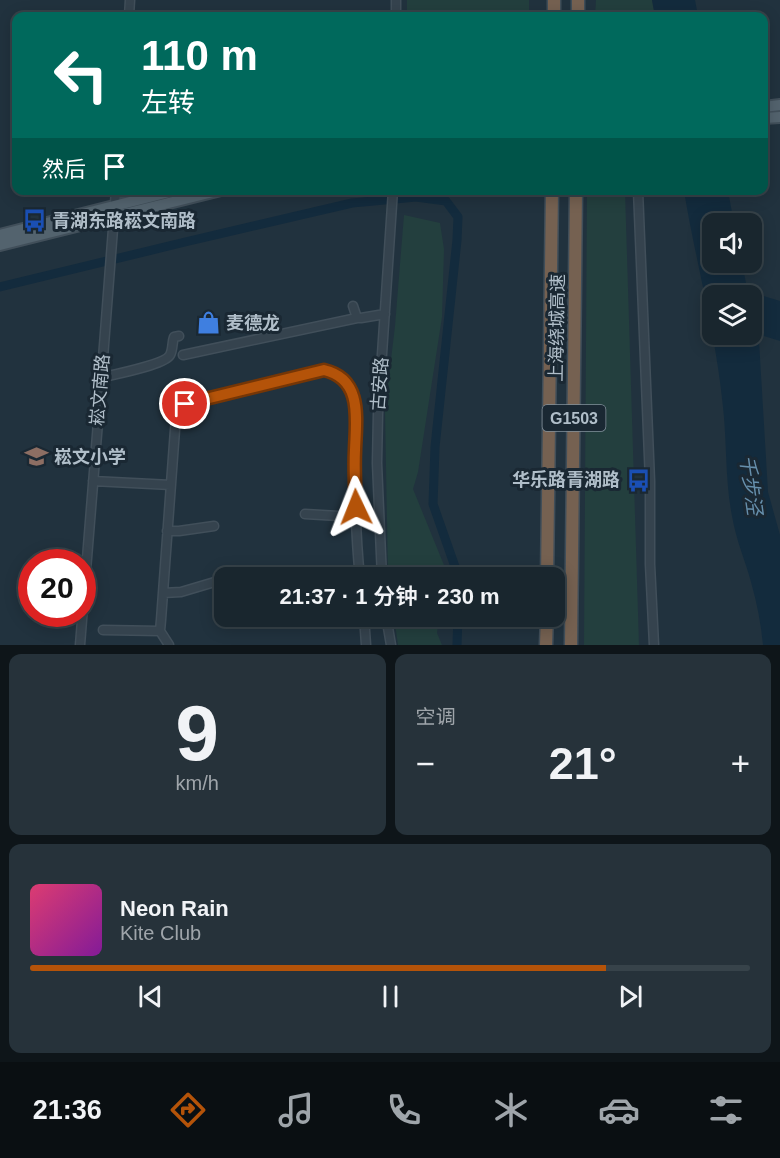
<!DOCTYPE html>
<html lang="zh">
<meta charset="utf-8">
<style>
:root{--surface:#19262e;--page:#26323a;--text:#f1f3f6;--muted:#9fa5aa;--line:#37434a;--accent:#b45309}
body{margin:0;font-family:Helvetica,"Noto Sans SC",sans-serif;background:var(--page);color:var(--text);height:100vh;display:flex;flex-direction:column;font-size:22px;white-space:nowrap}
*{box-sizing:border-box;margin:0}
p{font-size:20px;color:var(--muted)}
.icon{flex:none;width:33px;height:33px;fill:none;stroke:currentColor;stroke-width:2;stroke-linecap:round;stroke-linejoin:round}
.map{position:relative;height:645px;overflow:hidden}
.details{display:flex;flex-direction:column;gap:9px;padding:9px;background:#0e1519;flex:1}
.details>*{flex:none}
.top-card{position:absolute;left:12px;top:12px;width:756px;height:183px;border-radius:12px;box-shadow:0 3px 15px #0003,0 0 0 2px var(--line);background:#00695c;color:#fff;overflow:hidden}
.controls{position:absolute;left:702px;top:213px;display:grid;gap:12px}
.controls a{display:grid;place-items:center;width:60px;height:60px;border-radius:12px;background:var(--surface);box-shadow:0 3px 15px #0003,0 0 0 2px var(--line);font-size:30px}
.speed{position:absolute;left:18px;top:549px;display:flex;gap:12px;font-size:30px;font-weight:700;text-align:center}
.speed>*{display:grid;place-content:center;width:78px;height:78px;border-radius:50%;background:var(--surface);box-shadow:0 3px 15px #0003,0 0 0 2px var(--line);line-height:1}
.speed .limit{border:9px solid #d22;background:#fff;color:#111}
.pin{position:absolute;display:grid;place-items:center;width:51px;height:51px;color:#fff;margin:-26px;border:3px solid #fff;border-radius:50%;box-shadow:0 2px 6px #0007}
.me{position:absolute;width:66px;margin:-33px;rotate:358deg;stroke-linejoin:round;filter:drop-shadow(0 0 4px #0008)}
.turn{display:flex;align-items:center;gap:21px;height:126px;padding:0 30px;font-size:27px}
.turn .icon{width:78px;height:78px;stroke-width:2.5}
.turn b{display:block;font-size:42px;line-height:51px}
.then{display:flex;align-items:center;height:57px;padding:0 30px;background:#0003;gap:12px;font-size:22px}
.big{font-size:45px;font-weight:600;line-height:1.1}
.details .widget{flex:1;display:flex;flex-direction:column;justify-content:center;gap:9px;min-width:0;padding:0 21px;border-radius:12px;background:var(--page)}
.details .dial{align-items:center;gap:0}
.dial b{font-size:78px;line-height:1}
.song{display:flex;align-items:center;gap:18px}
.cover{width:72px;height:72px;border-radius:9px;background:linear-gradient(135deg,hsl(340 70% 55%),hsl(290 70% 35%))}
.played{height:6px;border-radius:3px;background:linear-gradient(90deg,var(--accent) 80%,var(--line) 80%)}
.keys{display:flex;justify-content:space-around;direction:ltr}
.heat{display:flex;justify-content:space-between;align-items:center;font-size:33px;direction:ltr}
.details .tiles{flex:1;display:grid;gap:9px;grid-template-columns:1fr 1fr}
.widget:last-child{grid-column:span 2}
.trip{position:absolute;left:214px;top:567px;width:351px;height:60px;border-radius:12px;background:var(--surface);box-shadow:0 3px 15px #0003,0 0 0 2px var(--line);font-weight:600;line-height:60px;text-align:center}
.tabs{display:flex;height:96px;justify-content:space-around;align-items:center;background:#0a0f12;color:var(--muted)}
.tabs .icon{width:42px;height:42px}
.tabs .active{color:var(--accent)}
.tabs b{font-size:27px;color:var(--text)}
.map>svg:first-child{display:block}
.green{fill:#233f3e}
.water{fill:#132b3d;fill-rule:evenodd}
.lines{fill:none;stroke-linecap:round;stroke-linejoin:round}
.canal{stroke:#132b3d;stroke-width:9}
.minor-casing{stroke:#414f5a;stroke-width:11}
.major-casing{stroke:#414f5a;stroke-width:14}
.highway-casing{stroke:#404e59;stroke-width:15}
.minor{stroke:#35434e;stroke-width:8}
.major{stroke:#53636e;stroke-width:10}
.highway{stroke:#756151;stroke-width:12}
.route-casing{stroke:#753606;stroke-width:15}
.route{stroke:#b45309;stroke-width:10}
.labels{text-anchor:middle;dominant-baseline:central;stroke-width:6;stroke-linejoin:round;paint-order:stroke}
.shield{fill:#1a2833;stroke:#83919c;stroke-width:1.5}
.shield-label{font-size:16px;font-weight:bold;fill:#b0bec9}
.poi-label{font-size:18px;font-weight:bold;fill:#b0bec9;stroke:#1a2833;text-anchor:start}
.street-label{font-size:18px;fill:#b0bec9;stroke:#1a2833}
.water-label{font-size:20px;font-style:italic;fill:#668fac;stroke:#1a2833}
</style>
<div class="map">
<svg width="780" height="645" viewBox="0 0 780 645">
<rect width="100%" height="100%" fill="#21323e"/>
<!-- green -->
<path class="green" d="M407,0h122v16h-122z
M596,0h56l3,16h-60z
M587,191h38l14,454h-55z
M404,215l36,8 4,26 -2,68 -24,155 -5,17 33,81 -1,7h-57l-3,-167 10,-84z
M394,617h45l-2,16 5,12h-44z"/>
<!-- water -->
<path class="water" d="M652,0h43l3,16h-43z
M684,191h44l6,32 -22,1v38l30,1 4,20 5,9 29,9v40l-16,-5 -5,2v3l9,151 12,43v110h-17c-2,-21 -6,-42 -12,-63 -6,-22 -15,-42 -19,-66 -7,-36 -5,-73 -9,-109 -7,-73 -27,-144 -39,-216zM712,296h40v38h-40z"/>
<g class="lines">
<!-- canal -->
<path class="canal" d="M0,287l185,-45 167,-39 64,-6 30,4 12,16 -1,23 -22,207 -2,57 26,74
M457,645l1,-29"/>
<defs>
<path id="minor" d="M129,16l1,-16
M396,16v-16
M638,190l12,291v83l4,81
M353,306l4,12h4l24,-4
M183,355l174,-37
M101,378c13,-4 64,-13 69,-23 3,-5 2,-13 4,-18l5,-1
M93,481l78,4
M305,514l51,3
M167,531h12l35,-5
M382,578l-5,-115 1,-49 15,-224
M163,593l18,-1 37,-11
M364,616l2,29
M386,616l5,29
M103,630l57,1
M80,645c12,-152 25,-303 36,-455
M169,645l-9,-14 1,-11 15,-204 2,-6 7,-6 139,-34c14,3 25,12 30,26 7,20 1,49 1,70 0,37 1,74 5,112"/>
<path id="major" d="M764,107l16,-2
M764,118l16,-1
M0,235l177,-45
M0,245l221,-55"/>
<path id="highway" d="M554,16v-16
M578,16v-16
M547,578l5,-388
M546,645l1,-29
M571,645l5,-455"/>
</defs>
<!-- minor casing -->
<use href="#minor" class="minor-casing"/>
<!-- major casing -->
<use href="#major" class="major-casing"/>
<!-- highway casing -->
<use href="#highway" class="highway-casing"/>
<!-- minor -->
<use href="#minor" class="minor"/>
<!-- major -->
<use href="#major" class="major"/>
<!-- highway -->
<use href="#highway" class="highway"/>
</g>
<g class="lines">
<defs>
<path id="route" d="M185,404l139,-34c39,9 32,49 31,80 -1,19 0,38 1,57"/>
</defs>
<!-- route casing -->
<use href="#route" class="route-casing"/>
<!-- route -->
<use href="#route" class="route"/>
</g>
<!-- icons -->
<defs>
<symbol id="bus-bare" viewBox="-9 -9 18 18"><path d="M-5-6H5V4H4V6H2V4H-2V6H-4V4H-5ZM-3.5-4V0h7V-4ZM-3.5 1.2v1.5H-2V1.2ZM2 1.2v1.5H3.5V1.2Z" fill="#1a4fb4" stroke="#1a2833" stroke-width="2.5" paint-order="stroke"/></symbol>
<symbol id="shop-bare" viewBox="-9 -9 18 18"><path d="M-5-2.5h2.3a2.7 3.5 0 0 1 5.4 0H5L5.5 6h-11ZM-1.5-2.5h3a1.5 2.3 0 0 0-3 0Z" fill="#3f7fe0" stroke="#1a2833" stroke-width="2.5" paint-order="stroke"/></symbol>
<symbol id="school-bare" viewBox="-9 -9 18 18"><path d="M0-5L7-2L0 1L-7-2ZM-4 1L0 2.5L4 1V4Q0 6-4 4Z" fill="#8d6e63" stroke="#1a2833" stroke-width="2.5" paint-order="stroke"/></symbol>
</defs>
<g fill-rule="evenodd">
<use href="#bus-bare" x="18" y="204" width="33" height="33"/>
<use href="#shop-bare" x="192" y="306" width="33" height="33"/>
<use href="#school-bare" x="20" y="440" width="33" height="33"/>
<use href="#bus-bare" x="622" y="464" width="33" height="33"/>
</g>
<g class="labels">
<!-- shield labels -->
<rect class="shield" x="542.5" y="405" width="63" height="26" rx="4.5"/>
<g class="shield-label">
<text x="574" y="418">G1503</text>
</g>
<!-- poi labels -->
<g class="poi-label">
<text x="52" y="221">青湖东路崧文南路</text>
<text x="226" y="323">麦德龙</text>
<text x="54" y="457">崧文小学</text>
<text x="620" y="480" text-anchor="end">华乐路青湖路</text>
</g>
<!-- street labels -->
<g class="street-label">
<text transform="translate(557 328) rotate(-89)">上海绕城高速</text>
<text transform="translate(380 384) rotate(-86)">古安路</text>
<text transform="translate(100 390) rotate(-85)">崧文南路</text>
</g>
<!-- water labels -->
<g class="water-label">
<text transform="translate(751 485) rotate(82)">千步泾</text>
</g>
</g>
</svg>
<div class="controls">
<a><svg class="icon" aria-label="sound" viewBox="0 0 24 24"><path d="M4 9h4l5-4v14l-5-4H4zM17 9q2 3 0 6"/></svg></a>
<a><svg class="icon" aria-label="layers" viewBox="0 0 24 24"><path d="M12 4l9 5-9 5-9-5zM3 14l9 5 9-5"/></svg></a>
</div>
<div class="speed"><div class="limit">20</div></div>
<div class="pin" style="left:185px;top:404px;background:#d93025"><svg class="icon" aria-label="arrive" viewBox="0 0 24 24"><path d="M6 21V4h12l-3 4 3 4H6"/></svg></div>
<svg class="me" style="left:356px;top:507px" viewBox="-20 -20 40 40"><path d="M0-17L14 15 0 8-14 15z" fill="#b45309" stroke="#fff" stroke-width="4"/></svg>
<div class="trip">21:37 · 1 分钟 · 230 m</div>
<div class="top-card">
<div class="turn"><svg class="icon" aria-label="left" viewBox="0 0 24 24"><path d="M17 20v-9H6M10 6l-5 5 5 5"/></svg><div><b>110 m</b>左转</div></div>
<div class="then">然后<svg class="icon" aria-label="arrive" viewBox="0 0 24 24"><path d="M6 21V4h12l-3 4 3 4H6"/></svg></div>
</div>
</div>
<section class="details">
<div class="tiles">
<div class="widget dial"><b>9</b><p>km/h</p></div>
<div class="widget"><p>空调</p>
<div class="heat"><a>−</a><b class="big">21°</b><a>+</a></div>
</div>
<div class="widget">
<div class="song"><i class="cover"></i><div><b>Neon Rain</b><p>Kite Club</p></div></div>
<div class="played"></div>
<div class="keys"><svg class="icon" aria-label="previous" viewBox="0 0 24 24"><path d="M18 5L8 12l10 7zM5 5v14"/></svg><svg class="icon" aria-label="pause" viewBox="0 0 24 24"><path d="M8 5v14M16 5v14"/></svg><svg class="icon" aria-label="next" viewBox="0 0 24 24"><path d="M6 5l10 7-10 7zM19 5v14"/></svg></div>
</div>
</div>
</section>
<nav class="tabs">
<b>21:36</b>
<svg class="icon active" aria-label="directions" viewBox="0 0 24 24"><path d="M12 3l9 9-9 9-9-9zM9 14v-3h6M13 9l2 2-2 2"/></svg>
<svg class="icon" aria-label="music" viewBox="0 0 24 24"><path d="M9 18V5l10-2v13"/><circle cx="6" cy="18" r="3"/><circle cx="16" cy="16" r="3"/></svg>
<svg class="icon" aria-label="phone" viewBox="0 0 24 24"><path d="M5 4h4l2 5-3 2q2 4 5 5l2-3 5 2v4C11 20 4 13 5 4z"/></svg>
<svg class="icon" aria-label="climate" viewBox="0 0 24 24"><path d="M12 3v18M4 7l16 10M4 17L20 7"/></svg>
<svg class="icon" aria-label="car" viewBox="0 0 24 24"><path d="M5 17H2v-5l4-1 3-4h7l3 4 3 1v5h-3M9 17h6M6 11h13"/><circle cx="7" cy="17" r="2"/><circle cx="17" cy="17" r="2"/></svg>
<svg class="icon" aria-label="filters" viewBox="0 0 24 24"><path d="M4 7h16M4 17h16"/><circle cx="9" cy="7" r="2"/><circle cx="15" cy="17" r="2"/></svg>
</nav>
